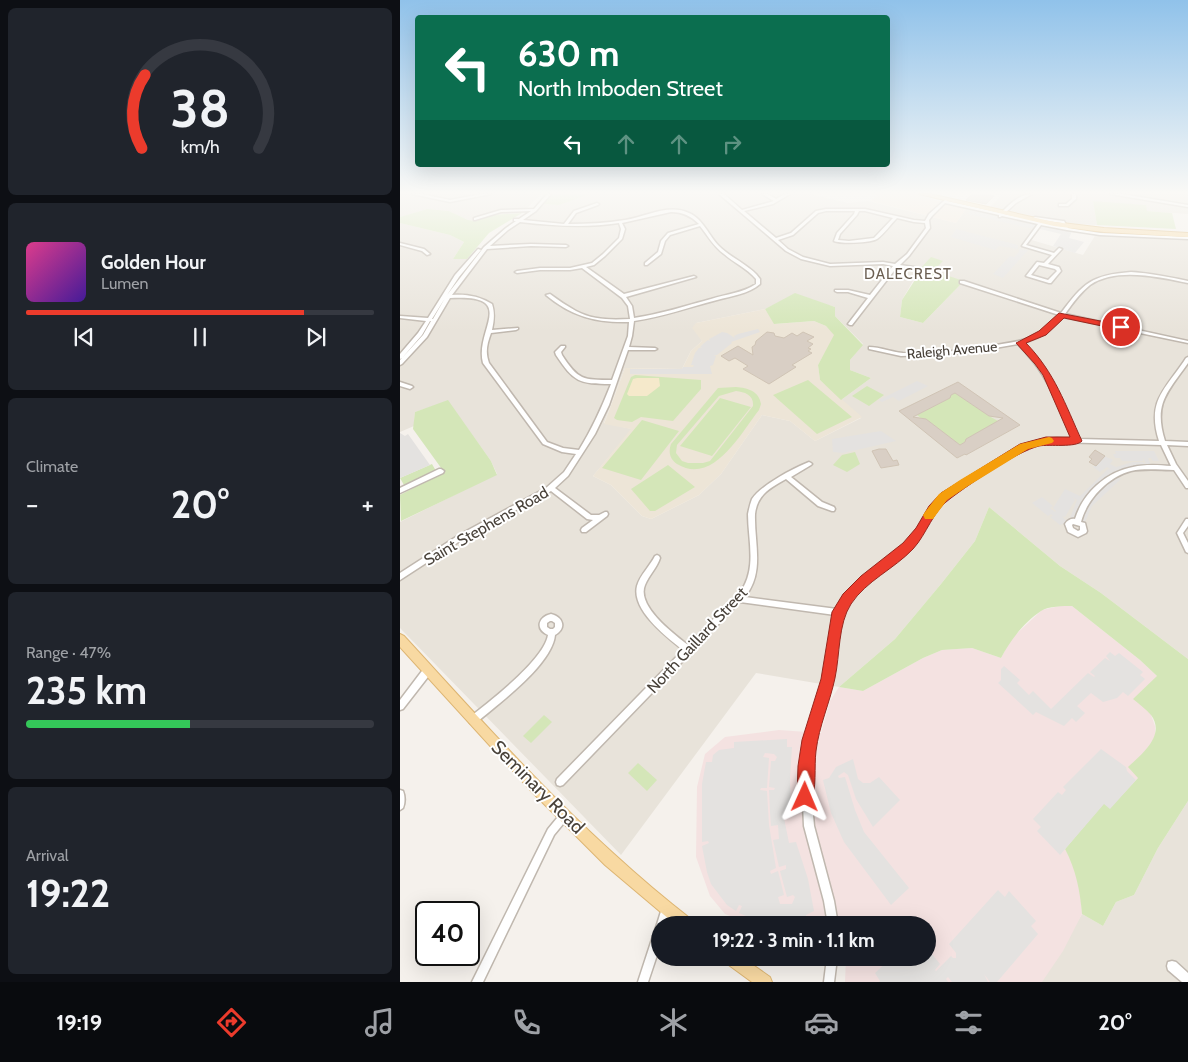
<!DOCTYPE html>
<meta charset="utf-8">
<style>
:root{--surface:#171b24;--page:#20242c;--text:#f1f3f6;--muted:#9ea1a6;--line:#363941;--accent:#ec3b2c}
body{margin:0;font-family:Cabin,sans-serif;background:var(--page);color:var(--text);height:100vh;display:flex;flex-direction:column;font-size:19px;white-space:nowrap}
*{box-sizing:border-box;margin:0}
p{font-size:16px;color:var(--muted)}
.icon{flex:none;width:28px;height:28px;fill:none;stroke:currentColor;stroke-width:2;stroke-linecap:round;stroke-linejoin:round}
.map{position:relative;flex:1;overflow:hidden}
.sheet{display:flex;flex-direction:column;gap:8px;padding:8px;background:#0d0f14;width:400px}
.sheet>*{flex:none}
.banner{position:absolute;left:15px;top:15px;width:475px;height:152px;border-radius:5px;box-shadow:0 5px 20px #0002;background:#0b6e4f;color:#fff;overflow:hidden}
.speed{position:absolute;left:15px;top:901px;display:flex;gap:10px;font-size:25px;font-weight:700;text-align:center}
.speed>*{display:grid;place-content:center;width:65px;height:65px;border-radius:50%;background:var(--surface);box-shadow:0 5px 20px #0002;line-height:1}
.speed .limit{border:2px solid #111;border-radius:8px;background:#fff;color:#111}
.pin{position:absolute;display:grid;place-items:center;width:42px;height:42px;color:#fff;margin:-21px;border:2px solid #fff;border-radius:50%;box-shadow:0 1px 5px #0007}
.me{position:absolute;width:55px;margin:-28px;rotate:1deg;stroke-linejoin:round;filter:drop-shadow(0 0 4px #0008)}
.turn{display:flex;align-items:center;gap:18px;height:105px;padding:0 20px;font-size:22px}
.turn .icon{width:65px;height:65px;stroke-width:2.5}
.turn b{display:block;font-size:35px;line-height:42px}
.lanes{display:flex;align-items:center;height:48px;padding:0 20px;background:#0003;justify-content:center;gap:25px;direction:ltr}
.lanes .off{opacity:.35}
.big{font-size:38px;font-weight:700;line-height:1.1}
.sheet .widget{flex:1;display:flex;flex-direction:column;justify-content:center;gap:8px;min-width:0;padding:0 18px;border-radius:8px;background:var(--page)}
.sheet .dial{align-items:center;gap:0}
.dial svg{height:130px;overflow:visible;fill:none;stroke:var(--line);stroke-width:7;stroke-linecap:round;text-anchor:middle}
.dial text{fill:var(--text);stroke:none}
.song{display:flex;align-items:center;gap:15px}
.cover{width:60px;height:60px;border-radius:8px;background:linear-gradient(135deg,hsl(330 70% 55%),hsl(260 70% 35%))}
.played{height:5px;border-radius:2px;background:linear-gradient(90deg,var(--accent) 80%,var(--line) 80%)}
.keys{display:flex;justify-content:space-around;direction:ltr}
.heat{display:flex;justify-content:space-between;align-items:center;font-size:28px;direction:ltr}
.charge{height:8px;border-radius:4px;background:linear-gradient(90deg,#34c759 47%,var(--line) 0)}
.trip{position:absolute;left:251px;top:916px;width:285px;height:50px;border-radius:25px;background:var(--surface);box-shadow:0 5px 20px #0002;font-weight:700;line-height:50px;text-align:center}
.tabs{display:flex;height:80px;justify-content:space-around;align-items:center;background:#090b0e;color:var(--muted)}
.tabs .icon{width:35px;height:35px}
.tabs .selected{color:var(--accent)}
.tabs b{font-size:22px;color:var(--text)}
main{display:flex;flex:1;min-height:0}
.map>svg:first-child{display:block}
.residential{fill:#e8e3da;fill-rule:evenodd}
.commercial{fill:#f4e7d9}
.education{fill:#ede5d7}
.medical{fill:#f4e2e1}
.green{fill:#d4e6b8;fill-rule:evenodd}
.sand{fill:#f5e9cb}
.parking{fill:#e4e2e0;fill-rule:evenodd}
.building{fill:#d9cfc5;stroke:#d0c4b5;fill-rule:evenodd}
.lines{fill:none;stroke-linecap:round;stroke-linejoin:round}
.minor-casing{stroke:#c0b8af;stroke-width:3}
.major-casing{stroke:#ddb572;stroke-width:2}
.minor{fill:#fff;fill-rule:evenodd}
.major{fill:#f8d9a2;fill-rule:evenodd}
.route{fill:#ec3b2c;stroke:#99261d}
.slow{fill:#f59e0b}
.labels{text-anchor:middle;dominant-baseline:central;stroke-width:4;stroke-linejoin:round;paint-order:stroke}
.far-street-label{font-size:14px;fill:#49423a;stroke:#fff}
.far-neighbourhood-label{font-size:15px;letter-spacing:1px;fill:#6b5f52;stroke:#fff}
.street-label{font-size:16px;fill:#49423a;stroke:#fff}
.near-street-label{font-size:19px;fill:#49423a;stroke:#fff}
</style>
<main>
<section class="sheet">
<div class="widget dial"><svg viewBox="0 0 100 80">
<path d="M14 69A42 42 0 1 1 86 69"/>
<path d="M14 69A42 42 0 0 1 16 24" stroke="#ec3b2c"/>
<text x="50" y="56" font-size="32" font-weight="700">38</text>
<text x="50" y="72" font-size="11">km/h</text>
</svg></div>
<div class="widget">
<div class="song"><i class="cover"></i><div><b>Golden Hour</b><p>Lumen</p></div></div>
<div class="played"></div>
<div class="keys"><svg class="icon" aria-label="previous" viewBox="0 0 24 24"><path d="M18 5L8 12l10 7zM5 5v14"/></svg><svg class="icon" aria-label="pause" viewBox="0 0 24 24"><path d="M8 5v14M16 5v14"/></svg><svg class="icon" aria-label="next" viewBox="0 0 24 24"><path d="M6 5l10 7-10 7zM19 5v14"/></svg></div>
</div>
<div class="widget"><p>Climate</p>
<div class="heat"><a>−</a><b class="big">20°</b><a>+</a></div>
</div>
<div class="widget"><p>Range · 47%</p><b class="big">235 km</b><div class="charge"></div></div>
<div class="widget"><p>Arrival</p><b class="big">19:22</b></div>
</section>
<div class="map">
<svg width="788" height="982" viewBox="0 0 788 982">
<rect width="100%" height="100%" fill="#f5f1ec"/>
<!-- residential -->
<path class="residential" d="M0,194h141l-19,19 -30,2 -16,6 -8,-1 -19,-9 -22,-2 -27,8z
M189,194h222l37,9 20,-2 88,22 10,-14 70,16 -8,14 55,16 15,-24 90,6v422l-87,-66 -41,-27 -71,-59 -14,34 -34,43 -46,55 -56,48 -83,-14 -135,182 -221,-227v-106l97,-48 -6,-13 -43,-60 -33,11 -1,14 -14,6v-209l50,12 14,7 -11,17h25l21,-23 35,-22 10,-10 15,1zM521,267l39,18 -37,38 -23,-6 2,-17zM418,302l17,5v9l28,28 -13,16v10l21,8 -30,22 20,18 -46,23 -25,-20 -28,-6 -41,59 -22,21 -48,24 -9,-3 -31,-31 -18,-9 39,-47 -28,-6 21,-55 57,1 9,-18 11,-10 -6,-18 69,-14 13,-6z
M596,194h192v20l-41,-3 -54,-10 4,24 -39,-2 -48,-9 -20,-7 11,-11z
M788,801v181h-149l43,-68 21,12 13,-24 18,-7 24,-47z"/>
<!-- commercial -->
<path class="commercial" d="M478,194h36l52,15 -10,14 -85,-22z"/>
<!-- education -->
<path class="education" d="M365,309l10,15 39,-3 12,5 9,9 -17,30 2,15 42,37 -47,24 -25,-20 -28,-6 -41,59 -22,21 -48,24 -9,-3 -31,-31 -18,-9 38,-47 -27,-5 21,-56 57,1 9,-18 11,-10 -10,-13 4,-5z"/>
<!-- medical -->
<path class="medical" d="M660,606h12l68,54 17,16 -6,39 4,11v13l-9,11 -8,28 -28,31 -6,-5 -39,45 9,17 6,22 2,26 -19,37 -21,31h-197l1,-24h82v-33h-174l-29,-11 -15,-18 -14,-39 1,-70 8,-33 20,-17 54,-7 42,3 9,-32 9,-14 24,4 60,-33 19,-8 30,-2 29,10 10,-19 31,-29z"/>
<!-- green -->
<path class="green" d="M151,194h39l-31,11 -15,-1z
M693,201l53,4 1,6 25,2 4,16 -79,-4z
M27,209l22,2 19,9 8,1 16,-6 30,-2 -33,20 -22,26h-14l11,-17 -14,-7 -50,-12v-6z
M531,257l12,4 -10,10 28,9 -3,3 2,2 -37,38 -23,-6 2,-17 18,-28 -2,-1z
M395,293l40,14v9l28,29 -13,15v10l21,8 -30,22 -21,-20 -2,-15 16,-30 -8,-9 -12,-5 -40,3 -9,-15z
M235,375l66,5v9l-28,32 -32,-4 -9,5 -15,-2 -3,-2 17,-41z
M408,380l44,37 -35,17 -44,-39z
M467,386l17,9 -15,11 -17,-10z
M336,387c12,1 23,4 25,17l-2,6c-18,23 -46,76 -82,54 -7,-5 -9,-12 -6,-20l47,-56zM336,391c9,1 18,4 17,15l-43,55 -7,2h-15l-6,-2 -6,-8 1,-8 42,-49z
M555,393l34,23 9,5 -32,18v2l-6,4 -34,-26h-4l-5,-4 33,-17 -1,-2z
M320,398l31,9 -39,49 -32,-10z
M48,400l43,61 6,14 -96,46 -1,-26 44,-23 -31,-43 2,-17z
M242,420l37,11 -38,49 -39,-12z
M455,452l5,12 -13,8 -14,-7 9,-10z
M32,464l4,7 -32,14 -4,-7z
M268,465l27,22 -40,24h-5l-19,-22z
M589,507l71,59 41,27 87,66v142l-30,47 -24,47 -18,7 -13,24 -21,-12c-2,-24 -6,-44 -17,-65l39,-46 6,5 28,-30 -10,-11c14,-13 38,-32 23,-52 -5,-6 -12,-11 -18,-16l24,-23 -17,-16 -68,-54c-9,0 -23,0 -31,5 -17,11 -31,30 -40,47l-29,-10 -30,2 -19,8 -60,33 -24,-4 56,-48 46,-55 34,-43z
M144,715l8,7 -21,21 -8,-7z
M238,763l19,17 -10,11 -19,-18z"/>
<!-- sand -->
<path class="sand" d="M237,378h22l1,8 -13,10h-18l-2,-2 6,-15z"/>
<!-- parking -->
<path class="parking" d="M571,210l49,12 16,3 -2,3h-5l-61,-14z
M641,226l31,5 -3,7 15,4 -9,11 -22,-7 8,-12 -21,-5z
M556,229l62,16v4l-19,-3 -4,4 -44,-13z
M619,249l9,1 -25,28 -10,-4 17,-18 4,1 5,-5z
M358,329l2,3 -29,10 1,1 -15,12h-3l2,1 -3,9 -3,1 2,8h-82v-5h52l1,-2h10l1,-2h-3l4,-12 4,-5h3l-2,-1 3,-3 5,-4 2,1 -1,-2 4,-2 9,-5 5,1 8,5 -1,-2 4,-2z
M517,381l11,5 -29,15 -6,-4 -11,5 -3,-2z
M481,431l15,10 -53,12 -10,-1 -1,-13z
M0,433l5,3 3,-2 22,31 -30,13z
M715,451h39l5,10h-6l-2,-3h-3l3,7 -1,5 -16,1 -17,6 4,2 -29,27 -7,16 -15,-4 7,-18 -5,-3 3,3 -10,17 -3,-1 5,6 -7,3 -10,-8 3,-1 -2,-2 -3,2 -16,-13 10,-6 11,9 -3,2 5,4 1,-1 -3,-3 12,-19 15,7 28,-27 3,1 -4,-3 -7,5 -7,-5 11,-11 9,4 -3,4 6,3 17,-5h9l4,2 -3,-6v3h-21l-2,-3h-5l-2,-4h3z
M710,652l5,4 4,-3 24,19 -3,3 5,4 -17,17 -5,-4 -6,6 -14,4 -12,-9 -14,13 8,7 -9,9 -4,-4 -8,8 -28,-14 -3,3 -35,-32 3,-3v-11l3,-3 16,14 -3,3 12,12 4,-4 18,18 37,-36 6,4 1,-1 -5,-4 15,-14 5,3 -4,-5z
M387,739v8h5l-2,31 1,39 -7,1 5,25 7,-1 12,37 6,32 -8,4v7l-30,2v-8h-2l-2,8 -12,-2 -21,-9 3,-7 -3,-1 -3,6 -9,-6 -16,-21 -4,-12 -5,-26 7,-3 -1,-2 -6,1v-58l4,-22h6l1,-7 6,-5 15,-2v-6zM365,753l9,1 3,3 -2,4h-4l-2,26 6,1 -1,2h-5l1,22 1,14 7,-1 1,14 -6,1 6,27 7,-2v4l-6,2 7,26 6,-2 2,2 -3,7h-12l-2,-7 6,-2 -6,-24 -7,3 -1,-3 6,-3 -7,-43 -2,-34 -7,-1 1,-2h6l2,-30 -6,-1z
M701,749l25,18 1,4 9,9 -26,29 -6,-5 -44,51 -23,-24 4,-4 -8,-8 25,-27 4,3 4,-5 -3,-3z
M453,759l5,20 5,4h7l9,-6 21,23 -27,27 -17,-28 -8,-24 -4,-3 -6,4 1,2 6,-1 10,33 9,22 45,56 -18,17 -47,-63 -13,-29 -8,-33 6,-2 7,-11z
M598,890l7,7 4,-6 27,30 -5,5 7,8 -41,48h-7l-6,-8 4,8h-36l-4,-5 -2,2 2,3h-69l1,-1 -5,-8 16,-15h37v-9l12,15 -5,6 1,1 15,-15 2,2h3v-5l-7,-9z"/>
<!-- building -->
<path class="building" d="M572,194h15l7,2 -8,8 -20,-4z
M367,332l7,1 1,3 9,2 8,-5 5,3 6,-4 11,5 -7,4 6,3 -5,4 3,1 -3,2 4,2 -20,12 4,2 -27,17 -26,-15 5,-3 -13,-8 -6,3 -8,-5 17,-10 15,9 -1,-8 3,-2 1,-4z
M558,382l62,43 -54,30 -1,-1 -8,4 -58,-47zM555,393l34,23 14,2 -37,21 -1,3 -5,3 -34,-26 -13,-2 37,-19 1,-3z
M479,449h7l7,12 4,-1 2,5 -18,3 -9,-17z
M695,450l10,6 -9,10 -7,-4 3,-3 -3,-2z"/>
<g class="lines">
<defs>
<path id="minor" d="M12,194h10l28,6 31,-6h10l-41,8z
M147,194h4l-15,17 -13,9 41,4 10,-13 23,-8 2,1 -1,1 -22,8 -8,11c19,0 38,-1 57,-4 20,-3 44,-17 64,-7 14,6 20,23 30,33 11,11 26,17 37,28l4,5v5c-12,10 -28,12 -43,16 -28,7 -54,17 -83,21l-2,15 -3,11 26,1 2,1 -2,1h-27l-19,55 -14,29 -27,42 -13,12 36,27h8l6,-3h2l1,2 -1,2 -21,16h-4l-1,-2 1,-2 11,-8 -6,-1 -36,-28 -88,48 -63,41v-7l59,-38 87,-47 18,-16 12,-18 -14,-2 -19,-8 -60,-81c-9,-33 37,-69 -33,-65l-23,39 -25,27 -2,1v-5l2,-2 -2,1v-5l18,-21 8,-12 -26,-3v-2l28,2 27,-43 23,-26 3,1 -22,27 -12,18 37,-48 22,-19 10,-7h-2v-2h5l12,-8 -30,1 -26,8h-1v-2l27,-8 33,-1zM271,212c12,0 20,4 28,12l-31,9 -7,8 -3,11 -13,11v2h2l14,-11 4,-13 5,-6 30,-9c8,10 14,21 24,28 10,9 23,14 32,25v5c-13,9 -30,10 -45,15 -26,7 -50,15 -77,19l-2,-12 -6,-9 70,-20 -2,-1 -70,18 -38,-27 8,-2 11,-9 17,-17 3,-10 -3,-6zM120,222c33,4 66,6 99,1l2,6 -2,9 -16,16 -11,9 -22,5h-30l-23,3 -2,1 2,1 23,-3h30l12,-2 40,30 6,8 2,13c-19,1 -37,1 -54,-8 -9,-5 -18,-11 -26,-17l-4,1c25,21 50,28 83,27l-1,14 -16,44c-29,0 -34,0 -50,-25l-1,-3 4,-5v-1h-4l-6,6 1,3c18,27 23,29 55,29 -9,23 -19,45 -32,66l-16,-2 -16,-6 -58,-79c-4,-11 -2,-19 2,-30l25,-3 2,-1v-1l-26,2c2,-9 3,-17 0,-26 -13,-8 -26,-10 -40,-9l35,-46 44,-3 35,1 2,-1 -2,-1 -35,-1 -41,2 18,-16zM45,298l-12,21h-1zM30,321h1l-8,14 -21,23 20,-23z
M319,194h5l18,16 32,-9 -12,-7h6l8,5 9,-5h5l-17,10 -29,7 32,27 15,-5 25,-22 10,-2h39l49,11 11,1 4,-7 17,-15 2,1 -1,1 54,12c8,-8 18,-19 31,-19l-16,9 -12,11 60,13 -2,-4 -27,-4 -2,-1 2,-1 28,4h1l4,7 32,5 88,4v2l-88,-4 -33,-5 -26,-5 -15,20 28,8 5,-5 3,1 -14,15 11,3 2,4 -10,12h-2l-23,-7 11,-14 7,1 8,-8 -30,-9 16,-22 -36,-8 -2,1h-1v-2l-54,-12 -13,13 -3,4 1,8 -21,28 -9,9 20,3v2l-23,-3 -45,58h-2l-2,-1 20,-26 -20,-6h-11l-2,-1v-1h13l22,5 23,-29 -10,-2 -53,2 -29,-7 -15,-8zM426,211h29l-1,3 -17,19 -3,8c7,3 37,2 43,-2 7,-5 14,-15 20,-21l17,4 11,1 1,5 -19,26 -12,10 -12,-2 -53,2 -27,-7 -15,-8 -10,-9 15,-5 25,-22zM459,211h6l28,7 -19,20 -25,3 -11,-1 2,-6 17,-19zM639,265l16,4 2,2 -9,9 -17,-5z
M672,194h4v5l-8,7h-9v-2h7l6,-5z
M710,194h12l66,11v2z
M0,243l24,6 6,5 -3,1 -5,-4 -22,-6z
M731,272c19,1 38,5 57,9v2c-29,-6 -72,-16 -98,2 -10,8 -18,19 -25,29l123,27v2l-125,-26c-13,14 -22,21 -41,26 29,30 41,59 57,96l80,2c-13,-41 7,-52 27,-83l2,-1v6c-20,29 -35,40 -23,78l23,1v4l-21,-1 9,19 12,17v7h-2l-12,-18c-14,0 -29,-2 -43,1 -23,6 -44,28 -50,51l4,1 2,8 -1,2 -8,4 -10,-5 -3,-8c2,-4 7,-6 10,-5 8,-26 31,-47 58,-52 12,-3 26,-2 38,-1l-10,-21 -104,-3 -17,2 -14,4 -80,50 -11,13 -21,33 -60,51 -11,18 -11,66 -18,61 -4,42 4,44 20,75 4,24h-10l-4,-24 -20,-75 -2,-44 4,-42 18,-61 11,-64 -95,-13 -177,183 -3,1 -3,-1 -1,-3 1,-3 126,-129c-15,-12 -52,-40 -46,-64 3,-11 13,-20 18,-30l2,-1 2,1 1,2c-3,10 -11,17 -15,27 -9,21 29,49 43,60l53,-54c16,-23 7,-51 7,-77 1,-5 2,-10 4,-15 9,-14 42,-31 57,-37l2,1 1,1 -1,1 -20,12 31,25 12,5 1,2 -1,2h-2l-14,-5 -32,-27c-16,9 -29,16 -31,35 -1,29 10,58 -10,83l92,12 11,-18 62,-51 21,-33 11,-13 80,-48 18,-6 17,-2 16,1c-10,-25 -20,-49 -35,-71 -6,-9 -13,-16 -20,-24l-46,8 -41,3 -30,1 -32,-7v-2c11,0 23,5 34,6 33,1 67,-3 99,-9 12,-2 26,-4 37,-10 8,-5 14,-12 20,-19l-99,-32v-2h4l97,32c23,-30 30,-38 70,-41zM673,524l7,2v4l-2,1 -5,-3 -1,-3z
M0,382l12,4 1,1 -3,2 -10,-3z
M39,469h2l3,2 -1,2 -43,20v-5z
M786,519h2v7l-5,7 5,10v10l-2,-1 -9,-19z
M151,614c12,3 16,14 4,21 -3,30 -57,69 -79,88l-3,1 -3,-1 -1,-3 1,-3c20,-16 74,-57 78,-82 -13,-6 -10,-18 3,-21zM150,621h2l3,2v4l-2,2h-3l-3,-2v-4z
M28,666l3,1 1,3 -1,3 -28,36 -3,1v-10l25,-33z
M0,790l3,1c2,5 2,12 0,17l-3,2z
M165,810l3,2 2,3 -2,3 -14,17 -71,147h-11l76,-153 14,-17z
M267,904l4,1 1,4 -5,16h-7v21l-12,36h-10l17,-52c3,-8 5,-16 8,-25z
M427,958h10l-3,24h-10z
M772,961l4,1 12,11v9h-6l-14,-12 -1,-4 1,-4z"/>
<path id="major" d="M519,194h11l124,28 50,6 84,5v4l-84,-5 -50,-6z
M0,634l4,2c68,74 135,150 210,218 25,23 51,45 78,66l2,5h-18l-71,-60 -72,-72 -133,-146z
M324,958h19l27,19 2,5h-20l-26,-19z"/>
</defs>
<!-- minor casing -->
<use href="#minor" class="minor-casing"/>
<!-- major casing -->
<use href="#major" class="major-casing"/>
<!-- minor -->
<use href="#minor" class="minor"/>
<!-- major -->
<use href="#major" class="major"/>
</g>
<!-- sky -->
<linearGradient id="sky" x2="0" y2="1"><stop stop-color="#90c2ea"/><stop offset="0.58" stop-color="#faf9f6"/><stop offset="1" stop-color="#faf9f6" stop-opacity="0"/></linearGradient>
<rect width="788" height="332" fill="url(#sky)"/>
<!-- route -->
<path class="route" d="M659,313l62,12 4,2 -4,3 -57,-12 -18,17 -20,8c29,30 39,61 56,98 -6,7 -33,3 -43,5 -23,6 -68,37 -88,52 -18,12 -24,36 -38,51 -19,20 -47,32 -62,55 -13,20 -11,51 -16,74 -5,24 -16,48 -19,73 -2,16 1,37 -5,52l-6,3 -5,-3 -3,-6 1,-31 4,-26 19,-61 11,-67 11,-18 18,-18 42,-33 13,-15 13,-22 12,-13 79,-49 26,-7h24l-27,-62 -8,-11 -19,-21 23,-12z"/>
<!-- slow -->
<path class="slow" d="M649,437l3,1 2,3 -2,2 -24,6 -60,37 -21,14 -14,19h-8l-2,-4 2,-3 14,-18 21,-14 60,-36z"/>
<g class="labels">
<!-- far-street labels -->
<g class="far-street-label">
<text transform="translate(552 350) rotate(-5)">Raleigh Avenue</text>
</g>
<!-- far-neighbourhood labels -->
<g class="far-neighbourhood-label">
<text x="508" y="274">DALECREST</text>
</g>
<!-- street labels -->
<g class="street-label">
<text transform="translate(86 526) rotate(-30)">Saint Stephens Road</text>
<text transform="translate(297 640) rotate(-47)">North Gaillard Street</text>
</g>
<!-- near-street labels -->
<g class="near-street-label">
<text transform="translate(138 787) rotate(45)">Seminary Road</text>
</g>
</g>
</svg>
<div class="speed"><div class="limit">40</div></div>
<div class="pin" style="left:721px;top:327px;background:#d93025"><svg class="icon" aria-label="arrive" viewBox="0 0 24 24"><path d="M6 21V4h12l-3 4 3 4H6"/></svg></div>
<svg class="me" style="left:405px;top:797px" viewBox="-20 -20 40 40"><path d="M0-17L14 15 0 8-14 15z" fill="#ec3b2c" stroke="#fff" stroke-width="4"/></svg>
<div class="trip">19:22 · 3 min · 1.1 km</div>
<div class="banner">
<div class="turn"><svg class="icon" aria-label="left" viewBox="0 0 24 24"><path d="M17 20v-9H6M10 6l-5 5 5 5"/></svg><div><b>630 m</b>North Imboden Street</div></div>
<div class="lanes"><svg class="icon" aria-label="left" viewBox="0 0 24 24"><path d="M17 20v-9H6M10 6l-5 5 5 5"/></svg><svg class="icon off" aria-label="ahead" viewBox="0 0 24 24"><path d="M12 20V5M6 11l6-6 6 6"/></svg><svg class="icon off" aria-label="ahead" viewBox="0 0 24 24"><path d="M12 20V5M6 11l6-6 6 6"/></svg><svg class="icon off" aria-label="right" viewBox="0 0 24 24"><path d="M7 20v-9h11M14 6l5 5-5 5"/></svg></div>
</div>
</div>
</main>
<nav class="tabs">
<b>19:19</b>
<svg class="icon selected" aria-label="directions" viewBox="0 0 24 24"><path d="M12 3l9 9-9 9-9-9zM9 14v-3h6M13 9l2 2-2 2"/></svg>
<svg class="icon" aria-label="music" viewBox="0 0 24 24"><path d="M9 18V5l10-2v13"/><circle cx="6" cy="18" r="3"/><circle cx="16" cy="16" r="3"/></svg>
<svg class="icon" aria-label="phone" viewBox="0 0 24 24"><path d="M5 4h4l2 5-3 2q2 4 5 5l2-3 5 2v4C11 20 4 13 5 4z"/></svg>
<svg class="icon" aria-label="climate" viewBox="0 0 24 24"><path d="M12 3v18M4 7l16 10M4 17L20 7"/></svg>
<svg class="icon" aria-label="car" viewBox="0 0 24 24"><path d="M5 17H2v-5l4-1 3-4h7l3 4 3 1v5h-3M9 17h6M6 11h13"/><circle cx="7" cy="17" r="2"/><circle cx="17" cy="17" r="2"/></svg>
<svg class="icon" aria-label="filters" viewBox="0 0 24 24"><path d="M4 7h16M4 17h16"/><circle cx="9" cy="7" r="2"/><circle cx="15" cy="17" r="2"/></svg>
<b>20°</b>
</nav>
